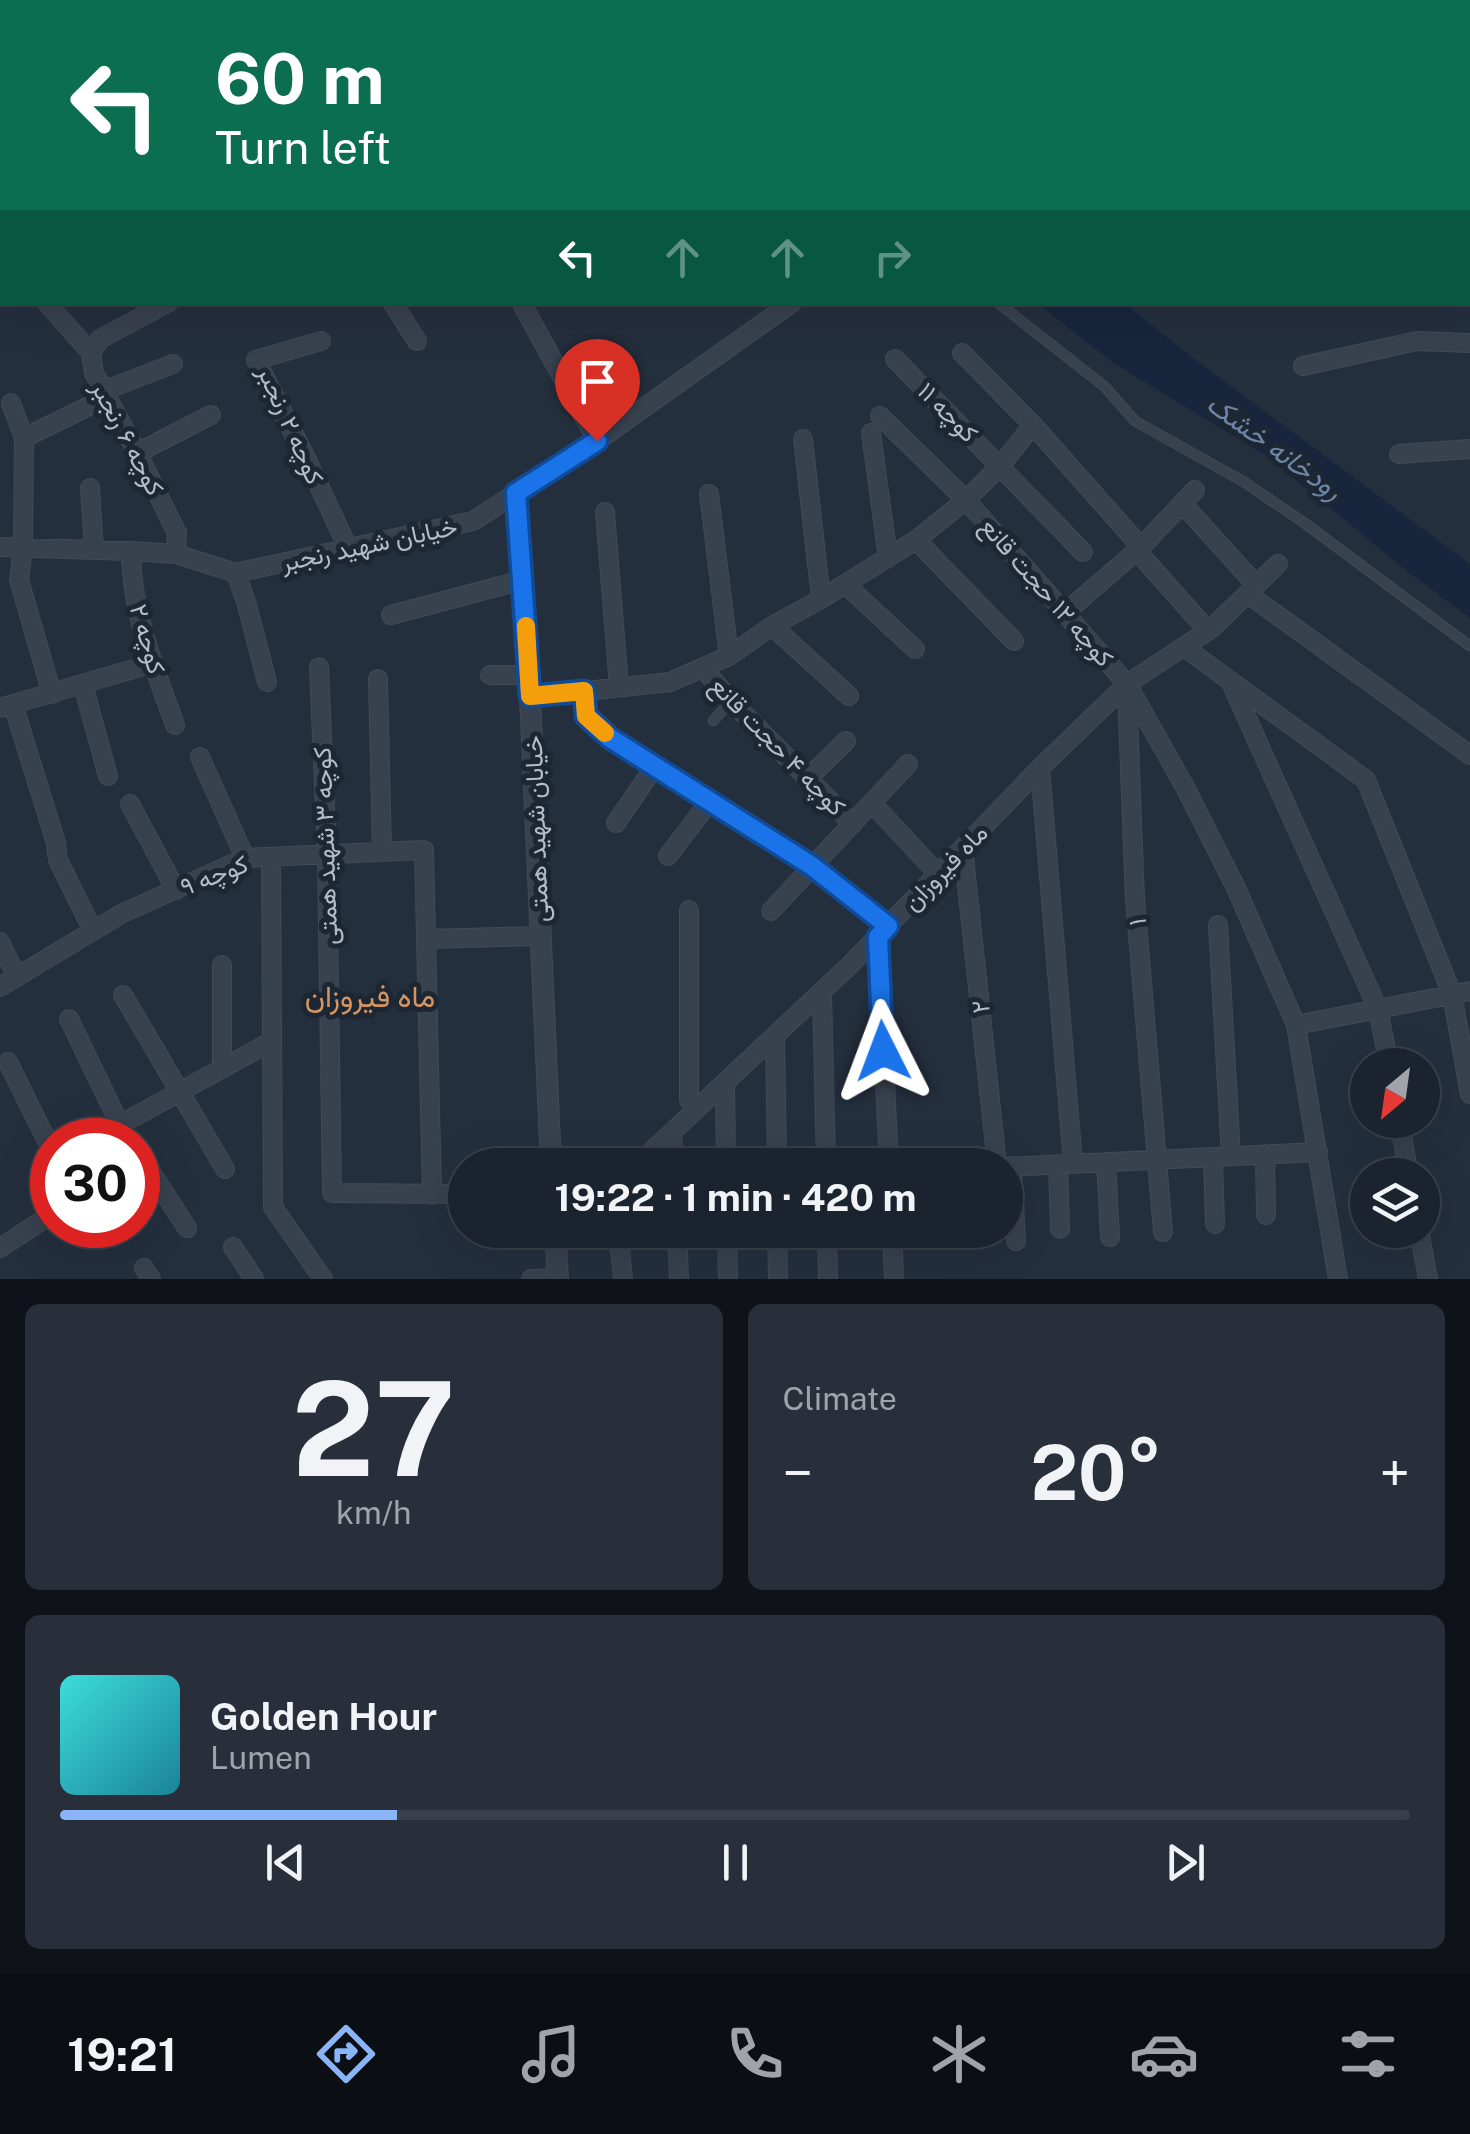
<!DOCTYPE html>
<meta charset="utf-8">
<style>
:root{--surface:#1b232e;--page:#282f3a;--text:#f1f3f6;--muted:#a0a4aa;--line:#39404a;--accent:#8ab4f8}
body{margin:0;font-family:"Public Sans",Vazirmatn,sans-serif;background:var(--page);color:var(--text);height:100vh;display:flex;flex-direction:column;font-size:38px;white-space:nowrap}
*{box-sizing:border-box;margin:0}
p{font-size:32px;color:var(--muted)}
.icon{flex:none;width:55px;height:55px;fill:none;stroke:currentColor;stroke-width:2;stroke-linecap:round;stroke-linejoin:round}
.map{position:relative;height:1279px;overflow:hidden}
.panel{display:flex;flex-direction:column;gap:25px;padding:25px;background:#0f1319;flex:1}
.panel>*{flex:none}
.top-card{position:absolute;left:0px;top:0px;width:1470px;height:305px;box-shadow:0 10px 40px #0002,0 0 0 2px var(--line);background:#0b6e4f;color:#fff;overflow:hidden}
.needle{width:65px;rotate:209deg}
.buttons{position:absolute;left:1350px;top:1048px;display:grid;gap:20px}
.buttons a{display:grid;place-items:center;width:90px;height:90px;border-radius:50%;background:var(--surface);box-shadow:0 10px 40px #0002,0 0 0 2px var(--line);font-size:50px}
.speed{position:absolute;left:30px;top:1118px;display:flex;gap:20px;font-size:50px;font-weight:700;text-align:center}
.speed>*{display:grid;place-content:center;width:130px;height:130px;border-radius:50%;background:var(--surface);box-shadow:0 10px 40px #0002,0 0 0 2px var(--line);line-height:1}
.speed .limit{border:15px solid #d22;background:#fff;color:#111}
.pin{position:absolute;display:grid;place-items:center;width:85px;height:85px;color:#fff;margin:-102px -42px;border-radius:50% 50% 50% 0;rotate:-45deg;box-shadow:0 0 10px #0007}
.pin .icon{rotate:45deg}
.me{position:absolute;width:110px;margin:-55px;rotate:357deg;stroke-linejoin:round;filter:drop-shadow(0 0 8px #0008)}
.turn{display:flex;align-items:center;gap:35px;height:210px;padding:0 50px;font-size:45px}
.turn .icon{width:130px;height:130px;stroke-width:2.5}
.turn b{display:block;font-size:70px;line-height:85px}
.lanes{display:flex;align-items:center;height:95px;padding:0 50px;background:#0003;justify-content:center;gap:50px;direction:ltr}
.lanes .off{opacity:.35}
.big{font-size:75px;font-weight:700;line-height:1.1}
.panel .card{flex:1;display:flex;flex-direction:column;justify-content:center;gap:15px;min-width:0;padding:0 35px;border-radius:15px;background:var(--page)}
.panel .dial{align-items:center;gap:0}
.dial b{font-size:130px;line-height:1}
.song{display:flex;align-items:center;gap:30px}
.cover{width:120px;height:120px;border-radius:15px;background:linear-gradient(135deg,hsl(180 70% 55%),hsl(190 70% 35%))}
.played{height:10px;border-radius:5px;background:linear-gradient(90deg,var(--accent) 25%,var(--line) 25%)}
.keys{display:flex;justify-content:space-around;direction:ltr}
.heat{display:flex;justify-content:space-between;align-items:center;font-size:55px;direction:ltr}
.panel .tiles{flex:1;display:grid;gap:25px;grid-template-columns:1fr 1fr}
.card:last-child{grid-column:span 2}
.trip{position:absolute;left:448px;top:1148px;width:575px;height:100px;border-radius:50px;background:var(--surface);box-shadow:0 10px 40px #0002,0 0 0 2px var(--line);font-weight:700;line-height:100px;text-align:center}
.tabs{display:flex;height:160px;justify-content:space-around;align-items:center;background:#0b0e12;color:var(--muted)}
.tabs .icon{width:70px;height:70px}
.tabs .on{color:var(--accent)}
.tabs b{font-size:45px;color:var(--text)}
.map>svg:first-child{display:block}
.water{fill:#17263c}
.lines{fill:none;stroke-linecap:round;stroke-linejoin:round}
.service-casing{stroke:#414a57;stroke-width:11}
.minor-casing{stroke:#414a57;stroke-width:20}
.tertiary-casing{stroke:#414a57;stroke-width:22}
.service{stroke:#38414e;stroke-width:9}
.minor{stroke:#38414e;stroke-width:18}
.tertiary{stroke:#38414e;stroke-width:20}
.route-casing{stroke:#114b97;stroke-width:25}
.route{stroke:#1a73e8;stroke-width:18}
.slow{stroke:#f59e0b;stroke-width:18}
.labels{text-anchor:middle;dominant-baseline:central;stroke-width:10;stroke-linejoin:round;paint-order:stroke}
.street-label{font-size:25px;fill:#b4bcc9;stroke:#1d2633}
.water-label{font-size:28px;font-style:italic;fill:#6d86a8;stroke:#1d2633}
.quarter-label{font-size:30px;fill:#d59563;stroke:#1d2633}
</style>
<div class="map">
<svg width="1470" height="1279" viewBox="0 0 1470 1279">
<rect width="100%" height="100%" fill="#242f3e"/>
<!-- water -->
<path class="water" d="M1037,303h87l73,58 273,203v54l-68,-51 -135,-111 -152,-92z"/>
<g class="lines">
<defs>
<path id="service" d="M997,302l107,84 31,35 109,61 59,40 167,124
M713,721l18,-20"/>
<path id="minor" d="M138,0l2,2
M198,0v2
M1203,0l1,2
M77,2l3,-2
M0,63l2,-2
M1468,108l2,4
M0,146l2,3
M1468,163l2,-1
M0,249l2,3
M1468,254h2
M46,302l45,51
M169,302l-69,37 -9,14 3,20 45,83 38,77 -1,21
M392,302l25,39
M521,302l76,139
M321,341l-65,19 50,98 42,90
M962,353l71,72 108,122
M895,359l188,193
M1303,366l114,-25 53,2
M103,391l70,-27
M11,403l13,35 -1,109 -4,33 33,114
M880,416l86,84 161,184 58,103 51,101 60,137 42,254
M871,433l17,125
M24,438l83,-41
M803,439l18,160
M137,453l74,-38
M1399,454l71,-5
M90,488l4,62
M709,494l20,162
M1182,503l74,82
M605,512l14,175
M916,540l98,101
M0,547l131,4 45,3 60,19 237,-52 124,-80 196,-139
M131,551c0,60 24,118 44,174
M1137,551l71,80
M236,573l11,32 20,77
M845,584l70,65
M1248,594l222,161
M1066,612l75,-65 54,-57
M391,615l132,-35
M772,626l77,70
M1184,647l182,133 86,214 18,100
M319,667l8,187 5,339 133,1
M703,668l28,33 122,123
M490,675h39
M378,679l4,173
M1231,683l147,326 11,56
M83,685l25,91
M1127,690l8,209 28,333
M584,691l2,25 25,22 201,129 76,60
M530,697l140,-15 59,-26 43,-30 49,-27 95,-59 50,-40 35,-35 32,-40
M13,704l43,139 2,17 35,71
M0,708l154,-45
M200,757l45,101
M1040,768l33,395
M809,777l37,-36
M872,803l66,71
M130,804l46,86
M616,823l39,-57
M963,848l34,317
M668,856l42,-55
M271,857l2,350 50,72
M689,910v190l8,9
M771,911l137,-147
M1218,925l13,231
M878,937l11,228
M426,939l114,-3
M0,942l17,35
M222,965v104
M0,987l121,-73 124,-56 179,-8 8,345
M822,992l4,173
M123,995l102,174
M69,1019l51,106 9,15
M1296,1025l174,-34
M775,1036l2,129
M8,1062l44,89
M725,1083l1,82
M1399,1120l10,55
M672,1132l2,33
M92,1140l180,-99
M138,1152l49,76
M1265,1154l1,61
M1213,1157l2,67
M1106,1162l4,75
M1058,1164l2,65
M637,1165l213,-200 190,-197 87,-84 85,-56 66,-64
M1012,1166l4,75
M1005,1167l313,-15
M618,1230l5,49
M677,1230l2,49
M727,1230l1,49
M777,1230l1,49
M827,1230l1,49
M892,1230l2,49
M1419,1230l9,49
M233,1247l21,32
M0,1248l52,-34
M144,1268l7,11
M531,1279l27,-1"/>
<path id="tertiary" d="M516,493l14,204 21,468
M555,1230l3,49"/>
</defs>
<!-- service casing -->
<use href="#service" class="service-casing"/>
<!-- minor casing -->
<use href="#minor" class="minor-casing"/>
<!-- tertiary casing -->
<use href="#tertiary" class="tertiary-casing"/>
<!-- service -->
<use href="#service" class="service"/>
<!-- minor -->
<use href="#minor" class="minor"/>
<!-- tertiary -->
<use href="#tertiary" class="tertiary"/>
</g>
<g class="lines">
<defs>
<path id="route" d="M597,441l-81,52 14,203 54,-5 2,25 24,22 202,128 76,60 -10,11 5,114"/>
</defs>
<!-- route casing -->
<use href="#route" class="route-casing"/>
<!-- route -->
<use href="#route" class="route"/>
<!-- slow -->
<path class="slow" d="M526,626l4,70 54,-5 2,25 19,17"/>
</g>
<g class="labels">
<!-- street labels -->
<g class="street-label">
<text transform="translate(948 412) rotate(45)">کوچه ۱۱</text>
<text transform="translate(291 425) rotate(66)">کوچه ۲ رنجبر</text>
<text transform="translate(128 438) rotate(62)">کوچه ۶ رنجبر</text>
<text transform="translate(369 544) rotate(-12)">خیابان شهید رنجبر</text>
<text transform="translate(1047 592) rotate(49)">کوچه ۱۲ حجت قانع</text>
<text transform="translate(148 639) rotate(74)">کوچه ۲</text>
<text transform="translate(778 746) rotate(46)">کوچه ۴ حجت قانع</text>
<text transform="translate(536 829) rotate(-92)">خیابان شهید همتی</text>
<text transform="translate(325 846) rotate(-92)">کوچه ۳ شهید همتی</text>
<text transform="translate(945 867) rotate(-46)">ماه فیروزان</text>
<text transform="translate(214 875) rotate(-21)">کوچه ۹</text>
<text transform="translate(1137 922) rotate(-95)">۱</text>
<text transform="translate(980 1007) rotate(-96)">۲</text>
</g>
<!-- water labels -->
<g class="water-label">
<text transform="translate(1275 446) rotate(36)">رودخانه خشک</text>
</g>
<!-- quarter labels -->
<g class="quarter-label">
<text x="370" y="996">ماه فیروزان</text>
</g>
</g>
</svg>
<div class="buttons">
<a><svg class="needle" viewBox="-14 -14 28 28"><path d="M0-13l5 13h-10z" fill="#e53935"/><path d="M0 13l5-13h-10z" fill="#a0a4aa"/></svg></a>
<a><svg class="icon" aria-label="layers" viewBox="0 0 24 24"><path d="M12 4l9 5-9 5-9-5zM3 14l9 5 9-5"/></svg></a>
</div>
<div class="speed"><div class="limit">30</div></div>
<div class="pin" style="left:597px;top:441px;background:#d93025"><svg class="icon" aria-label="arrive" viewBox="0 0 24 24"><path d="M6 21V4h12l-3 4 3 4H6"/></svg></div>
<svg class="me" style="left:883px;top:1051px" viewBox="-20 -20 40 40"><path d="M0-17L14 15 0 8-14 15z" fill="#1a73e8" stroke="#fff" stroke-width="4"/></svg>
<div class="trip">19:22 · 1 min · 420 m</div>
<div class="top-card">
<div class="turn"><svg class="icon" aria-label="left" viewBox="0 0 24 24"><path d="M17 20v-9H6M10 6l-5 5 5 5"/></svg><div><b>60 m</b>Turn left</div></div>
<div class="lanes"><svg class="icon" aria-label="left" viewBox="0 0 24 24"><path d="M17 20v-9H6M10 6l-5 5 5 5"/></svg><svg class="icon off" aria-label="ahead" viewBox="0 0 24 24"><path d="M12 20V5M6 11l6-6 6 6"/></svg><svg class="icon off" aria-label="ahead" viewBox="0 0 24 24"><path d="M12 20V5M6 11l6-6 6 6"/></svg><svg class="icon off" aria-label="right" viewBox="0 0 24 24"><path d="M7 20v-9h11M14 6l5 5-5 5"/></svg></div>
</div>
</div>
<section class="panel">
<div class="tiles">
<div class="card dial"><b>27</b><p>km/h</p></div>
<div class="card"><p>Climate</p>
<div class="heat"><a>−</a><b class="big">20°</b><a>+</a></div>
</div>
<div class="card">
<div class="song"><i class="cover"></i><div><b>Golden Hour</b><p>Lumen</p></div></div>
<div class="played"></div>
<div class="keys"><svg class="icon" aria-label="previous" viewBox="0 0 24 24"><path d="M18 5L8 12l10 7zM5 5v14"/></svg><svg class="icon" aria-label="pause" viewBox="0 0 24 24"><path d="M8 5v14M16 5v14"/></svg><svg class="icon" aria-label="next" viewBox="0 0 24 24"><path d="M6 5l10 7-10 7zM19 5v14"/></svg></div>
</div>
</div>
</section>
<nav class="tabs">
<b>19:21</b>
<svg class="icon on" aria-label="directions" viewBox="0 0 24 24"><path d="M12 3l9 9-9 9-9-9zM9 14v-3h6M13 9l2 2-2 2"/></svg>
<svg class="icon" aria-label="music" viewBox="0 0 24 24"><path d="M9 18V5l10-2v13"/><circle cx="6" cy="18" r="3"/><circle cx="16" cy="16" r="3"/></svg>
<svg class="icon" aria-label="phone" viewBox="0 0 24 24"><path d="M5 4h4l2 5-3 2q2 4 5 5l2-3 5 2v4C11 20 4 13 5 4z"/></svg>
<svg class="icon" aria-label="climate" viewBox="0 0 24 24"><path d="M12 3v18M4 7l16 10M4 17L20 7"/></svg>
<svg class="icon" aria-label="car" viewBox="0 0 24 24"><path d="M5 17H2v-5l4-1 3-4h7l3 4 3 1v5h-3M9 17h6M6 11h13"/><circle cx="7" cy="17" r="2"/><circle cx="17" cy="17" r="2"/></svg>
<svg class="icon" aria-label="filters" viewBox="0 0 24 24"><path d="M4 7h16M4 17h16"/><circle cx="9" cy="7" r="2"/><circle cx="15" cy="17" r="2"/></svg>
</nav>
